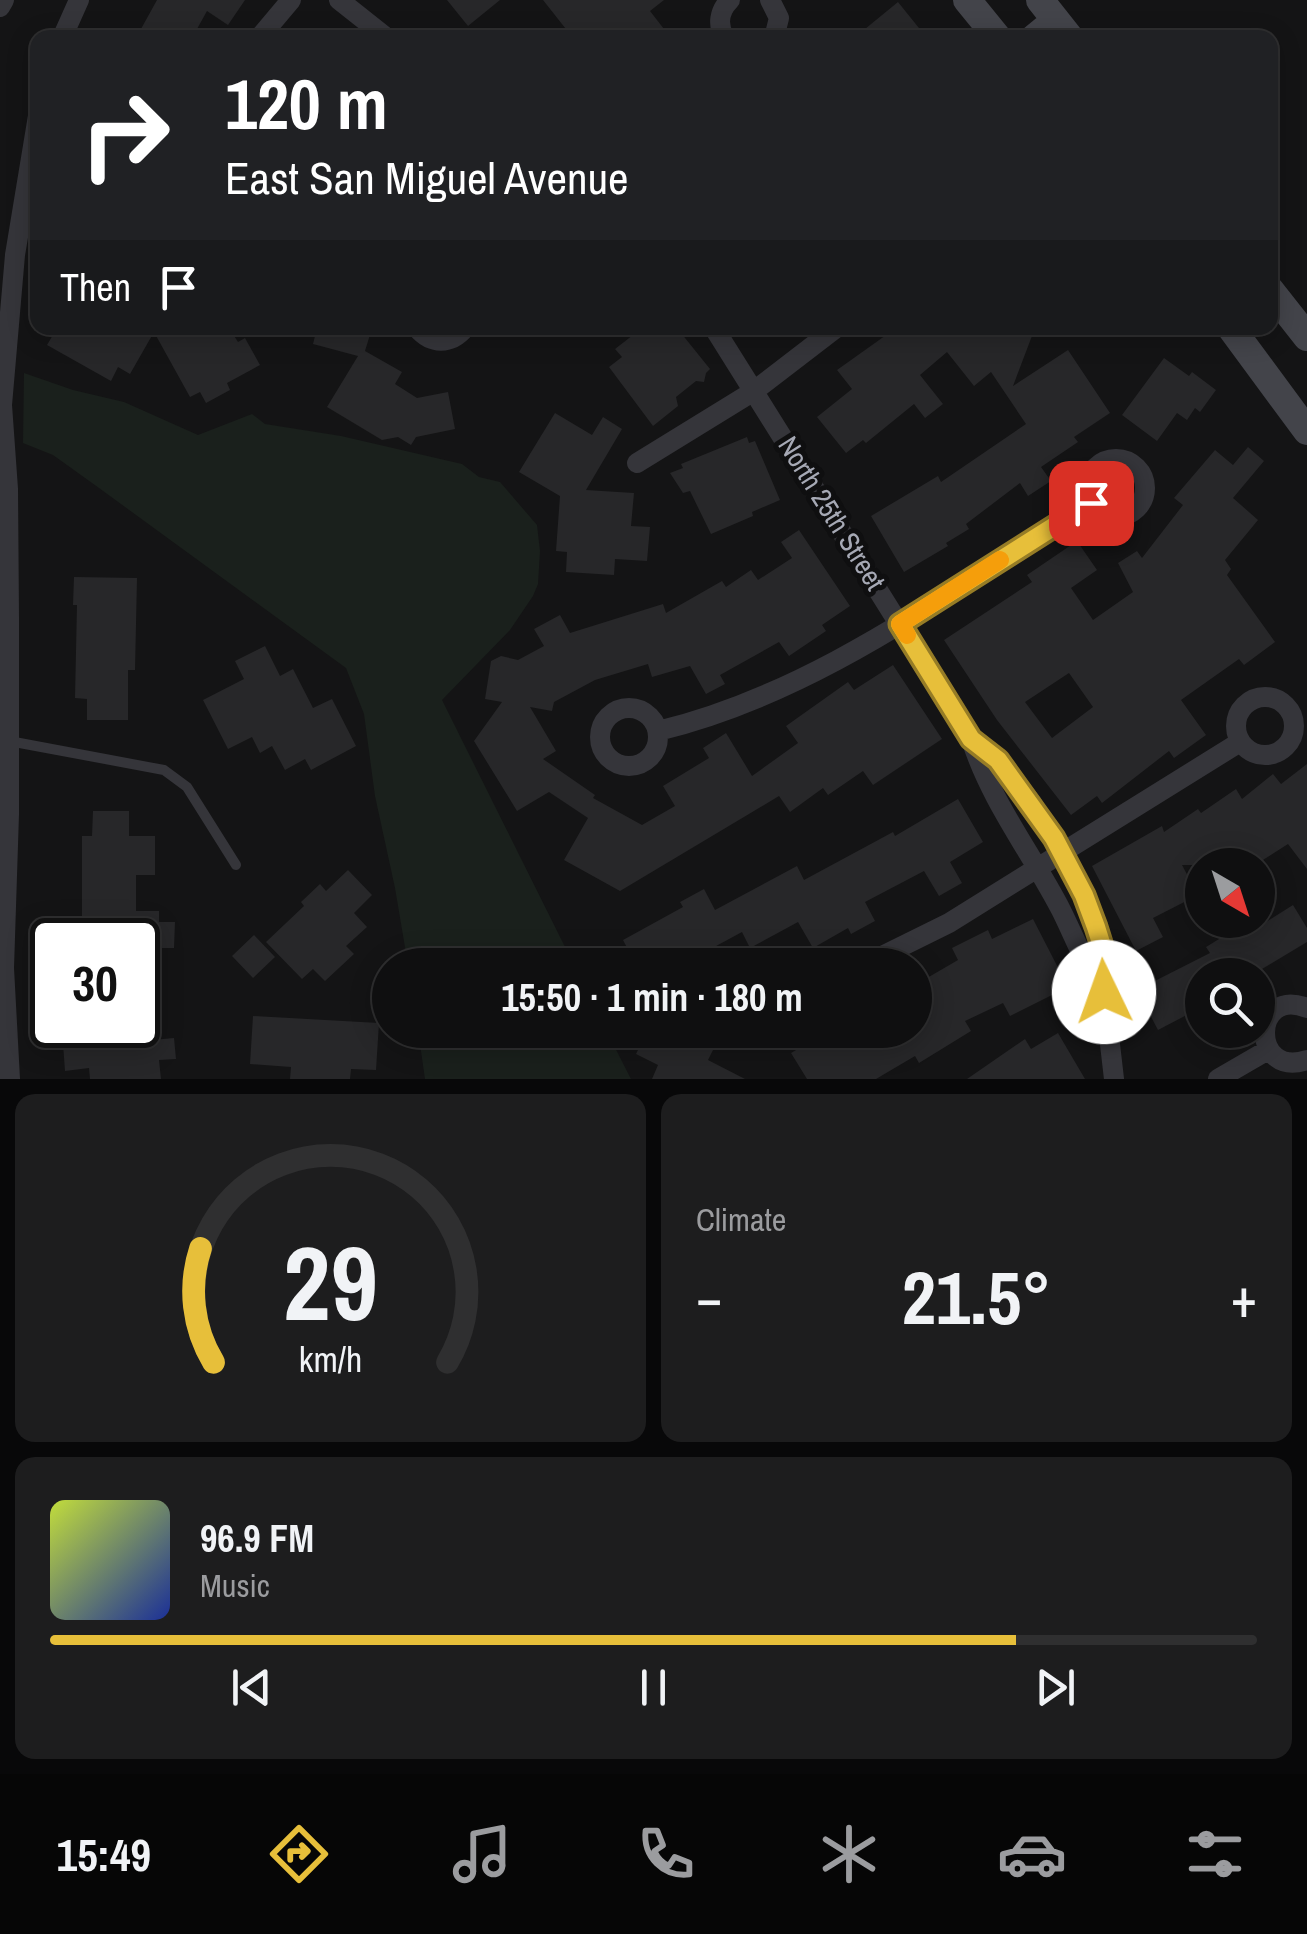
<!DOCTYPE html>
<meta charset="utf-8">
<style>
:root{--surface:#0f0f10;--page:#1d1d1e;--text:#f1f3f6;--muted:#9b9c9f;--line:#2f2f30;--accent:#e7bf3a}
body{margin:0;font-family:"Archivo Narrow",sans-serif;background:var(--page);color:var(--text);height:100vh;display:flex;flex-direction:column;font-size:38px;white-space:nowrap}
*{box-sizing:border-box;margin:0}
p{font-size:32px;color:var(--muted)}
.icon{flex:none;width:55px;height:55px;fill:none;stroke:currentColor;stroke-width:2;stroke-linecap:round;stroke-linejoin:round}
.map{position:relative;height:1079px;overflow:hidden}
.drawer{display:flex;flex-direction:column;gap:15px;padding:15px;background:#080809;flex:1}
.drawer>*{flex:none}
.hud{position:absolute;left:30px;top:30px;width:1248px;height:305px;border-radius:20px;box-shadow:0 5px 25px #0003,0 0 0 2px var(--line);background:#202124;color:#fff;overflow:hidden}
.needle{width:65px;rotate:141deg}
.tools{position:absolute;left:1185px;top:848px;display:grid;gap:20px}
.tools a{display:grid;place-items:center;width:90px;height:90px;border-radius:50%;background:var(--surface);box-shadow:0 5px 25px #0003,0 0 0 2px var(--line);font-size:50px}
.speed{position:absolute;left:30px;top:918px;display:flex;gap:20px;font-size:50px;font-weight:700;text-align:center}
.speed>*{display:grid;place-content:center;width:130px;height:130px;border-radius:50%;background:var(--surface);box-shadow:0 5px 25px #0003,0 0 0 2px var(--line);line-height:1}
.speed .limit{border:5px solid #111;border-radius:15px;background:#fff;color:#111}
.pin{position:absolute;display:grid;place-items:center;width:85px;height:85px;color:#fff;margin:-42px;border-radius:20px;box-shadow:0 5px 15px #0006}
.me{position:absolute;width:110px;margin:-55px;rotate:357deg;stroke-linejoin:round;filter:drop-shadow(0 0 8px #0008)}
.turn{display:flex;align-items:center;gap:35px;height:210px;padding:0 30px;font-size:45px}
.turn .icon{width:130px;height:130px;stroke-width:2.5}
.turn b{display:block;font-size:70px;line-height:85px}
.then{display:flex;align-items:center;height:95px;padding:0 30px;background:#0003;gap:20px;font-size:38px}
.big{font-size:75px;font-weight:700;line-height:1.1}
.drawer .card{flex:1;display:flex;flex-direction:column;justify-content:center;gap:15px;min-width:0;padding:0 35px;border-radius:20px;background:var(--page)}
.drawer .dial{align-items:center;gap:0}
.dial svg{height:260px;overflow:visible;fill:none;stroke:var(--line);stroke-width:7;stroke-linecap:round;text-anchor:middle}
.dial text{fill:var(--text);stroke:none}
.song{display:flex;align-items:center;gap:30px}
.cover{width:120px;height:120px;border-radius:15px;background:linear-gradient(135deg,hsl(70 70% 55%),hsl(230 70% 35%))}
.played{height:10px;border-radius:5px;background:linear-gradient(90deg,var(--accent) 80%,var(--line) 80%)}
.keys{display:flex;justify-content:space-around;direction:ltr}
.heat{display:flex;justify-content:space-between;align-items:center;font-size:55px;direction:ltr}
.drawer .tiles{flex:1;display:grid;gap:15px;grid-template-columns:1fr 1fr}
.card:last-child{grid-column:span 2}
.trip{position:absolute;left:372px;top:948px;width:560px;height:100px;border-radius:50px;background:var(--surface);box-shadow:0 5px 25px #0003,0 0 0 2px var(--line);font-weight:700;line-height:100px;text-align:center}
.dock{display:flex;height:160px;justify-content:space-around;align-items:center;background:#060606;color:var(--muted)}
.dock .icon{width:70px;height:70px}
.dock .current{color:var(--accent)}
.dock b{font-size:45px;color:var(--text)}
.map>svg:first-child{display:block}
.green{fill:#1a201c}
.building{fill:#272729;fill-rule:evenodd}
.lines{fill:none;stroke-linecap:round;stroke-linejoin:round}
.service{stroke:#35353a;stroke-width:10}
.minor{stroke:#35353a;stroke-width:20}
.secondary{stroke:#43444a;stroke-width:28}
.route-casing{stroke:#967c26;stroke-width:25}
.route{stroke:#e7bf3a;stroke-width:18}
.slow{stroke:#f59e0b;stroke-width:18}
.labels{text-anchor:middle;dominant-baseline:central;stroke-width:10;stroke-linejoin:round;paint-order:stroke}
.street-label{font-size:28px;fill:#a6a9b5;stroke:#0f0f10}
</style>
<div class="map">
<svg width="1307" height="1079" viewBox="0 0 1307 1079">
<rect width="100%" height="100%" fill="#141415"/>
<!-- green -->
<path class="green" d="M24,373l49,17 51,12 74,33 54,-21 13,10 76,12 121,28 17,13 21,5 37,43 3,26 -2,33 -5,12 -23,34 -68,70 132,265h-166l-13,-77 -20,-92 -11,-82 -18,-46 -247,-180 -46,-33 -30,-12z
M418,1030h188l25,49h-206z"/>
<!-- building -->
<path class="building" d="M157,0h88l-17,25 -21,-14 -15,27h-56z
M447,0h53l-32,26z
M543,0h121l-14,11 21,27h-98z
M898,2l29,36h-73z
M57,328h172l9,14 7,-4 15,27 -33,18 3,7 -24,13 -6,-11 -10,5 -36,-65 -24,42 -12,-7 -7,14 -64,-36z
M317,328h55l-7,23 37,21 -7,12 22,14 31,-6 7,37 -39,8 -5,8 -13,-8 -16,3 -55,-33 31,-51 -45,-12z
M642,328h35l33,41 -4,4 -2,9 -8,-1 -20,16 2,9 -25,20 -44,-59 13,-10 -7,-8z
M896,328h139l-22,58 55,-36 42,63 -36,24 4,5 -37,25 10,14 -23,15 -8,-13 -54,41 3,5 -23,14 2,3 -44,26 -33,-56 67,-40 3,6 85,-58 -35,-52 -17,14 -27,-34 -27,23 23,29 -18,14 -11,-14 -48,39 -3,-3 -17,13 -29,-36 35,-28 -15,-19z
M1164,358l25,18 3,-4 24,18 -16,22 -5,-4 -8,12 -10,-7 -20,28 -35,-26z
M555,413l37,22 11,-18 19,12 -36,61 48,3 -3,33 19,1 -3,34 -32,-2 -1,16 -48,-3 1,-20 -11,-1 4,-55 -41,-24z
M747,437l2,6 6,-2 25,59 -28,12 1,4 -42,18 -21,-43 -7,2 -13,-20 13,-5 -2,-4z
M1248,447l16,14 -31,37 25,22 -33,40 6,9 -4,6 48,67 -31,23 -5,-6 -58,41 25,35 -32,23 -5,-7 -67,52 -5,-7 -26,19 -74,-95 -53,-80 88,-58 -5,-7 50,-34 20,29 -26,18 22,32 40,-28 -15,-29 19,-12 5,7 41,-53 -9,-7 41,-48 18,15zM1069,673l24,34 -41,31 -27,-36z
M799,530l51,76 -28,19 4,6 -37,25 -10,-14 -59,33 5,9 -19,10 -16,-28 -38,11 -4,-13 -53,16 -41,22 -2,9 -22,-4 26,44 -13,8 52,36 -2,3 49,27 33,-19 -12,-20 46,-28 -6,-10 23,-15 26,43 46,-33 -12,-17 62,-44 6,8 39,-25 49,74 -69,46 -10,-14 -35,24 -5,-7 -33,24 -11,-16 -159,95 -56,-31 24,-42 -39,-26 -32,19 -43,-70 28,-39 -17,-3 6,-38 10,-5 17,4 26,-14 -10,-17 26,-14 10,18 93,-29 3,9 56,-32 4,6 25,-17 7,10 34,-22 -11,-16z
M74,577l63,1 -2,92h-7v50h-41v-21l-12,-1 2,-93h-4z
M265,646l15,30 13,-7 20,39 19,-9 24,47 -45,24 -6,-11 -20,11 -13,-24 -12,7 -8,-16 -24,12 -25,-49 41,-21 -9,-18z
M1307,764v105l-19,-25 -33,21h-73l16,30 -45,23 10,19 -27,14 -44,-85 70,-40 2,6 34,-23 3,4 35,-24 6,10 31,-25 8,10z
M958,799l25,43 -33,20 12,21 -23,13 -15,-25 -59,31 10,19 -24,13 -3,-6 -35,20 -15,-26 -48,26 -8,-16 -61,33h-45l-13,-25 60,-33 -3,-5 24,-13 11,21 82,-44 7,14 89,-48 2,4z
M93,811h36v25h26v39h-19v36h23v11h16l-1,26h-36v-8h-87v-23h31v-81h10z
M348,870l24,25 -18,18 13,14 -21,19 8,8 -29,27 -12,-12 -11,10 -36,-37 38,-36 -3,-4 19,-18 6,7z
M1293,905l14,23v14l-55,33h-50v32l-44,23 -21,-40 73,-37 -4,-6 44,-27 13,-3 3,5z
M1033,919l35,68 -58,29 -7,-13 -38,18 6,10 -52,32 -4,-7 -39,23h-69l-16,-26 39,-23h85v-45l43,-25 -6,-12 36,-18 4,9z
M254,935l21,22 -22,21 -21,-22z
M253,1016l126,7 -3,47 -25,-1 -1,10h-60l1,-12 -41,-3z
M117,1025h34l1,15 22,-2 2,21 -17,1 2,19h-71l-1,-11 -24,3 -3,-41z
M648,1030h60l12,6 -12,24 37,19h-93l6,-14 -22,-11z
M1058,1033l27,46h-118l58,-40 6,10z"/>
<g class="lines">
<!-- service -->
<path class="service" d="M9,741l155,29 23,17 49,78"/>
<!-- minor -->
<path class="minor" d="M339,0l48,38
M770,0l9,18 -5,20
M0,7l4,-7
M62,38l17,-38
M259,38l32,-38
M725,38c-8,-13 -6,-27 5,-38
M417,328c14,17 34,17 48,0
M714,328l257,411c20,63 60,113 90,171 14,28 24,56 43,82
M1087 488a29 29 0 1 1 58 0a29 29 0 1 1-58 0Z
M637,463l117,-72 82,-63
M1236 726a29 29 0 1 1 58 0a29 29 0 1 1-58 0Z
M600 737a29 29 0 1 1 58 0a29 29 0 1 1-58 0Z
M658,731c162,-39 294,-143 433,-228
M971,739l27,21 34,43 53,92 23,70 -4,27 10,87
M864,965l85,-42 291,-181
M1307,1008c-56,-22 -56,71 0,52
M754,1030h14
M10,1079l-6,-111 5,-154v-197l-1,-128 -6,-84 13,-150 23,-139
M1218,1079l50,-29"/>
<!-- secondary -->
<path class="secondary" d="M967,0l31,38
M1040,0l30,38
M1034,38l22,-18
M1270,290l37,47
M1231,328l76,103"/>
</g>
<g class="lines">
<defs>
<path id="route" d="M1091,503l-191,121 71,115 27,21 56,78 30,57 12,32 12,38 -4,27"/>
</defs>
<!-- route casing -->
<use href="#route" class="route-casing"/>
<!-- route -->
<use href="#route" class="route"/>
<!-- slow -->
<path class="slow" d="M907,635l-7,-11 100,-64"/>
</g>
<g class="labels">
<!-- street labels -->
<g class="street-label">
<text transform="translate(832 513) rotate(58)">North 25th Street</text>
</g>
</g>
</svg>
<div class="tools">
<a><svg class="needle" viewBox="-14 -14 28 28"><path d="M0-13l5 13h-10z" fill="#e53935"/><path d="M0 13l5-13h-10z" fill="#9b9c9f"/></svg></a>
<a><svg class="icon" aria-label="search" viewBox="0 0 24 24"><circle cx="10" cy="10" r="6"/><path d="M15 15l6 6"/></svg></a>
</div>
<div class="speed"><div class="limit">30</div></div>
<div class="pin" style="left:1091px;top:503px;background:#d93025"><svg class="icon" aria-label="arrive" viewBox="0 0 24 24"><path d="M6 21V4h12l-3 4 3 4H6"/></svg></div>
<svg class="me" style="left:1104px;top:992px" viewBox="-20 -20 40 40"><circle r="19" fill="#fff"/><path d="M0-13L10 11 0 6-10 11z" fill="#e7bf3a"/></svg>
<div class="trip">15:50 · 1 min · 180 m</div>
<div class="hud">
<div class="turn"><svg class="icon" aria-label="right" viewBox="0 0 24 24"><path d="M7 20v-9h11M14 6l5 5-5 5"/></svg><div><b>120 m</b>East San Miguel Avenue</div></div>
<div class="then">Then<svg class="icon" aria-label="arrive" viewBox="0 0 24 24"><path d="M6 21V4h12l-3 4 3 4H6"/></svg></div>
</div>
</div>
<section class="drawer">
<div class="tiles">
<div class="card dial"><svg viewBox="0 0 100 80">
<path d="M14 69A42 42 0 1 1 86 69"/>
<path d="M14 69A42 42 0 0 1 10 34" stroke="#e7bf3a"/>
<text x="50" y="56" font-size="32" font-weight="700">29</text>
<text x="50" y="72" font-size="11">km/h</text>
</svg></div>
<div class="card"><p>Climate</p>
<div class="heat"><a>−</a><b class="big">21.5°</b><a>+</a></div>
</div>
<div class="card">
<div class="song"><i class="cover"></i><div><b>96.9 FM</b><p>Music</p></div></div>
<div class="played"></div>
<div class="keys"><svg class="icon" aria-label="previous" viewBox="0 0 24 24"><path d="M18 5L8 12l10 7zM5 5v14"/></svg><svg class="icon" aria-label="pause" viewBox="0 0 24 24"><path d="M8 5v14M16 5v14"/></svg><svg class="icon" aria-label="next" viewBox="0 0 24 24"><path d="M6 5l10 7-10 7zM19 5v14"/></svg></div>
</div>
</div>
</section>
<nav class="dock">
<b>15:49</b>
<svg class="icon current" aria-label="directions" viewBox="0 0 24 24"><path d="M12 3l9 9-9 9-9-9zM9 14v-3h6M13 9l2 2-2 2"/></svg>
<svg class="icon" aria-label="music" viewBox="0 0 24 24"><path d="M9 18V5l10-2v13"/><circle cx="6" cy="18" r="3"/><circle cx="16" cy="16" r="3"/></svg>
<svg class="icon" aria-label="phone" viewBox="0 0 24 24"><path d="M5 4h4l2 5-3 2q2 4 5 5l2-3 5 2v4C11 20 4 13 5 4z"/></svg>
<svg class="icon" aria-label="climate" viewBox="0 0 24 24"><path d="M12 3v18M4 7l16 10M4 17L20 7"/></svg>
<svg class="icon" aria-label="car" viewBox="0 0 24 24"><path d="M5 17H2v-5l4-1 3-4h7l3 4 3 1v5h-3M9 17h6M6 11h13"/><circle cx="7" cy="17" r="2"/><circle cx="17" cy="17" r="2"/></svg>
<svg class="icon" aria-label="filters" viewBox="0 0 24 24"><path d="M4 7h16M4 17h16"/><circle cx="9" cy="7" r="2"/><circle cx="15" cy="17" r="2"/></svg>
</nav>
